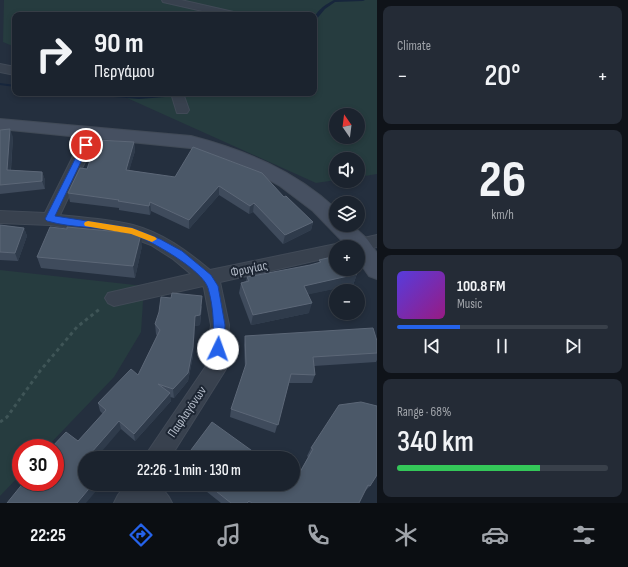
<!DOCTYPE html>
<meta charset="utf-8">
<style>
:root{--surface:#1b232e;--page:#242b36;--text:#f1f3f6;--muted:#a0a4aa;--line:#39404a;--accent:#2563eb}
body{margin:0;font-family:"Sofia Sans Condensed",sans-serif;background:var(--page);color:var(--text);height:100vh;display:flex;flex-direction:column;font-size:15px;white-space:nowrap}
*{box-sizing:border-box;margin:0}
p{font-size:13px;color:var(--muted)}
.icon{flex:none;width:22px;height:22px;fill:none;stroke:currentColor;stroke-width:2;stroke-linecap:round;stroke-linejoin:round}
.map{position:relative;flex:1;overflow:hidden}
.side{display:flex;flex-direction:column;gap:6px;padding:6px;background:#0f1319;width:251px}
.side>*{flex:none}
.top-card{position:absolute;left:12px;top:12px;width:305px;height:84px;border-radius:8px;box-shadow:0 2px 6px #0003,0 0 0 1px var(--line);background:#1b232e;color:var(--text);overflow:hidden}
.needle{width:26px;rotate:346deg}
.buttons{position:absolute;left:329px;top:108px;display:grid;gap:8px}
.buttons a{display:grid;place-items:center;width:36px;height:36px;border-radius:50%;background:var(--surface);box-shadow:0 2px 6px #0003,0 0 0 1px var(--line);font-size:20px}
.speed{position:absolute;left:12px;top:439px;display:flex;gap:8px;font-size:20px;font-weight:700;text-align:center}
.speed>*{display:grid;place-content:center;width:52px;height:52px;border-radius:50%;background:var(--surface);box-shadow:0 2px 6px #0003,0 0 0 1px var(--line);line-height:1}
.speed .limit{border:6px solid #d22;background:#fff;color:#111}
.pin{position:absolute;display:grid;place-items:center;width:34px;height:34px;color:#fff;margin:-17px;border:2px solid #fff;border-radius:50%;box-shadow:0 1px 4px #0007}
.me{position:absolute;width:44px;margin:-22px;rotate:3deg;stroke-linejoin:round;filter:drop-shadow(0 0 3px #0008)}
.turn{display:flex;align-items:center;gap:14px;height:84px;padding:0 16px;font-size:18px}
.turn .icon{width:52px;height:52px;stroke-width:2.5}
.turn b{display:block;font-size:28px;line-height:34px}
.big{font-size:30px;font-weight:600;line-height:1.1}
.side .card{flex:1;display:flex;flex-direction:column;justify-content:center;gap:6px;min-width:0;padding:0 14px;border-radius:8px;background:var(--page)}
.side .dial{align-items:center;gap:0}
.dial b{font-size:52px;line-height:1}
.song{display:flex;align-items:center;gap:12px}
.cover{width:48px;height:48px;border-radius:6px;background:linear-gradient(135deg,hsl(250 70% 55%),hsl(310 70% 35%))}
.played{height:4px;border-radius:2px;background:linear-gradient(90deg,var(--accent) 30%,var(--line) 30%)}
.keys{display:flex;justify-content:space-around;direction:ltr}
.heat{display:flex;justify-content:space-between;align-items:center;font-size:22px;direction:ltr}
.charge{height:6px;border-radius:3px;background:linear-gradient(90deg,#34c759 68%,var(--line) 0)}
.trip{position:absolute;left:78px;top:451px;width:222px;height:40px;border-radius:20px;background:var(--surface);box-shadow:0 2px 6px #0003,0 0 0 1px var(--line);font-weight:600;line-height:40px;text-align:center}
.dock{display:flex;height:64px;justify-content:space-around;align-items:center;background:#0b0e12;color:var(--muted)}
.dock .icon{width:28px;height:28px}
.dock .on{color:var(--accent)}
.dock b{font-size:18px;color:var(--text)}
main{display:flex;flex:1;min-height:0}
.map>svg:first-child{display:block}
.green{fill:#263c3f;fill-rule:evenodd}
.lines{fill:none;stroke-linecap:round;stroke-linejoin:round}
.stream{fill:#17263c;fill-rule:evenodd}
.street-casing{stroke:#414a57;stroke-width:2}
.secondary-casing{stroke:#414a57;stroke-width:2}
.path{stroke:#3f5557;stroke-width:3;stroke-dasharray:3.5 3.5;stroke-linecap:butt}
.street{fill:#38414e;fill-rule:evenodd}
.secondary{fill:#465061;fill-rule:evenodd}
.wall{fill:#3f4b5c}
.shaded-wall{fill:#2f3b4b}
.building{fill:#4b5868;stroke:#5c6777}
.route{fill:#2563eb;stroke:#184099}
.slow{fill:#f59e0b}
.labels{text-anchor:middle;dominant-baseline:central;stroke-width:4;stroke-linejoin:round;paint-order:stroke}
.street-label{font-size:13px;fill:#b4bcc9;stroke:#1d2633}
</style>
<main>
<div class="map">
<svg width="377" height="503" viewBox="0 0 377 503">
<rect width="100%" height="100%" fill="#242f3e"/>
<!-- green -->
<path class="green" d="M4,0h373v174l-19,3v-18h-22v21l-20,3 -200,-90h198v-78h-299v32l-12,-5zM336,115h22v22h-22z
M0,270l144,16 -3,46 -27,45 -68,71h-25v26l-21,22z"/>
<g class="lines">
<!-- stream -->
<path class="stream" d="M334,0h31l-2,1 -28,1 -10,7 -10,12h-1c0,-9 12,-17 20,-21z
M0,83l15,2v2l-15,-2z
M74,93h19l46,4 26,-2 2,1 -2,1 -26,2 -63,-5z"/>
<defs>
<path id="street" d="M162,0h19l57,13 1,2h-19l-57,-13z
M0,64l15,3v8l-15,-3z
M171,93h12l6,17 -2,3h-10z
M92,128l5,1 2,3 -39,83c24,3 50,4 73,10 30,8 54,26 77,45l126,-26 7,3h-7v9l-116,26 9,43 -3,44 -56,89h-24l3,-8 57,-84 5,-41 -7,-37 -1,-2 -89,20 -6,-3 -3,-5 3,-5 83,-19 -18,-15 -22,-14 -21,-8 -80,-12 -50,-2v-12l45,2 40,-81 2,-3z
M377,235v12l-19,5v-5h-14l2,-5z
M126,484c20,0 36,-4 46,19h-58l4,-8z"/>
<path id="secondary" d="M0,119l191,17c54,14 104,35 145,73v16h16l15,14 10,14v26l-8,-3 -11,-16v-13h-10l-35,-36 -33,-25 -36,-20 -39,-14 -15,-4 -190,-19z"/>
</defs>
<!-- street casing -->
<use href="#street" class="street-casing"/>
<!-- secondary casing -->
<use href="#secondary" class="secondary-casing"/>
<!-- path -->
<path class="path" d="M0,422l7,-5 33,-46 37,-44 24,-19"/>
<!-- street -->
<use href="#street" class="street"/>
<!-- secondary -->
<use href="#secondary" class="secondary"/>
</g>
<!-- wall -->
<path class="wall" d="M0,130l13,7 -2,33 31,2 3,8v9l-45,5z
M134,142l1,9 -6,19 155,27 29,25 -2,8 -28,14 -30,-32 -4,2 -30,-19 -30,34 -38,-18 -1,4 -31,-5v-2l-49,-6 -2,-9 19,-24z
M0,225l24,3 3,8 -9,25 -18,-1z
M142,246l-7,32 -94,-10 -4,-11z
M319,260l38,14 -4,11 -45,9 1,19 -58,12 -12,-32 2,-10 5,-2 1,-4 63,-12 9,-2z
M202,306l-2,19 -5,1 -2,30 -5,25 -14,17 -4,-1 1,4 -36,40 -14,-12 -43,12 25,-27 -3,-3 -2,-8 40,-28 19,-39 -1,-2 -1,-10z
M245,336l132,5v19l-1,2 -62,4 1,9 -3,8h-23l-14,50 -45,-16 1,-8 14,-40 -1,-24z
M311,448l59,38 -7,7 -4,10h-138l-24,-19h96l15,-27 -1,-1z"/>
<!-- shaded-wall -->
<path class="shaded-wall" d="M10,129l3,8 -3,41 -3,-8z
M134,142l1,9 -8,27 -1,-8z
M42,172l3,8v9l-3,-8z
M219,186v9l-30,34v-9z
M150,202l1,9 -1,4 -1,-9z
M254,203l-1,9 -4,2 1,-8z
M313,222l-2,8 -28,14 2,-9z
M24,228l3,8 -9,25 -3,-8z
M141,234l1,12 -7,32 -2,-12z
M357,274l-4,11 -52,11 3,-10z
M202,296l-2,29 -5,1 -2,30 -5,25 -14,17 -1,-9z
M312,303l-3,10 -58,12 2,-10z
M170,393l1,8 -36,40 -1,-7z
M119,421l2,8 -25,29 -5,-5z
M93,484h9l-16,19h-9z"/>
<!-- building -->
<path class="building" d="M10,129l-3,41 35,2v9l-42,4v-55z
M97,140l37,2 -8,28 49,7 18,-30 69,26 22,24 2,-1 27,26 -28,13 -31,-32 -4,3 -31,-20 -30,34 -39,-18 -1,4 -31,-5 1,-1 -51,-7 12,-25 7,1z
M0,225l24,3 -9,25 -15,-1z
M50,227l17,2v-2l74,7 -8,32 -96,-9z
M336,256v13h18l3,5 -53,12 8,17 -59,12 -12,-32 8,-2 -2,-4 63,-12 11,-3 -2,-2z
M172,293l30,3 -2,19 -5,1 -2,31 -5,26 -15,16 -15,-5 12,9 -36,41 -15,-13 -28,32 6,5h-12v26h8l-16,19h-70l17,-21h31v-34h-4l15,-16 12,9 28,-31 -8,-7 33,-34 7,6 22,-45 -5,-6 4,-12 2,-15 10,1z
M373,328l4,13v12l-64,4 2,18 -24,-1 -13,51 -47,-16 15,-45 -1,-28z
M361,402l16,4v69l-7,11 -2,-1 -9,18h-107l-3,-2 -2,2h-16l-24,-19h86v-4l2,1 18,-32 -2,-1 28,-43z
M212,422l50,36h-77z"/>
<!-- route -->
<path class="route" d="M86,142l3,3 -34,71 77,12 28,11 22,12 29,24 7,11 7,39 -1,24 -2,3 -4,2 -3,-2 -2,-3c1,-20 1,-41 -5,-61 -5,-18 -58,-48 -76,-54 -28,-8 -58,-5 -85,-13l-2,-2 37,-74z"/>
<!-- slow -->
<path class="slow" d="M88,221l44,7 23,9 2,2 -5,3 -21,-8 -46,-8 -1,-2 1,-2z"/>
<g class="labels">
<!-- street labels -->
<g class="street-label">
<text transform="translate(249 269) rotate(-12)">Φρυγίας</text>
<text transform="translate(187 412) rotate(-56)">Παφλαγόνων</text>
</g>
</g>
</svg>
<div class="buttons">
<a><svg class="needle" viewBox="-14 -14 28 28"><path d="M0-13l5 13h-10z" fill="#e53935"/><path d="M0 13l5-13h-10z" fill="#a0a4aa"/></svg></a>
<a><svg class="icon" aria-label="sound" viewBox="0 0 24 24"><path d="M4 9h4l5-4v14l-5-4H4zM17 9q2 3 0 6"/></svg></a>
<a><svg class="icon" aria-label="layers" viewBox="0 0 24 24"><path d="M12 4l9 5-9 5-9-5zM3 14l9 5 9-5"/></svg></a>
<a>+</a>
<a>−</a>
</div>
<div class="speed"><div class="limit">30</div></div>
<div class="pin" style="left:86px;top:145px;background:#d93025"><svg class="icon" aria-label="arrive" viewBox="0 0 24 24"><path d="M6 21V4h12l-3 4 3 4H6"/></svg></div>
<svg class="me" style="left:218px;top:349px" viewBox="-20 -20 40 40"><circle r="19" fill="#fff"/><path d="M0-13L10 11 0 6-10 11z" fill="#2563eb"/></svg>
<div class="trip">22:26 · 1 min · 130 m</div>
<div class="top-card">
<div class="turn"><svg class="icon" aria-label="right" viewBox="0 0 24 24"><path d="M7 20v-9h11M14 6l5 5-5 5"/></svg><div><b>90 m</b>Περγάμου</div></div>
</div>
</div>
<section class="side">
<div class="card"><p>Climate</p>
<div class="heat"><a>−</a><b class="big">20°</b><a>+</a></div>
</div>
<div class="card dial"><b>26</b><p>km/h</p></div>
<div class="card">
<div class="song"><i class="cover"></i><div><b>100.8 FM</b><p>Music</p></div></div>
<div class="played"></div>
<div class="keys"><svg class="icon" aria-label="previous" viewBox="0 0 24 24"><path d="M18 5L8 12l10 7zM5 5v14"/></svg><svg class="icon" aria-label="pause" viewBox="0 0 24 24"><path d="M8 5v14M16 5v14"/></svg><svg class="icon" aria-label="next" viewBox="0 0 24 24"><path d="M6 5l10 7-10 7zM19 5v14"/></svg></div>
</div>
<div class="card"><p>Range · 68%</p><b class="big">340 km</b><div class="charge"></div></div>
</section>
</main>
<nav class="dock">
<b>22:25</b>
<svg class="icon on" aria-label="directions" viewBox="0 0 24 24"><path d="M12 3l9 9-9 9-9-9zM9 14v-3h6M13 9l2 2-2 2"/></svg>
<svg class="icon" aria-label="music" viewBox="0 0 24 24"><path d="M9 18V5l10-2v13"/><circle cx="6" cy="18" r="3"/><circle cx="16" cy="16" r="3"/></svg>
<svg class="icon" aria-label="phone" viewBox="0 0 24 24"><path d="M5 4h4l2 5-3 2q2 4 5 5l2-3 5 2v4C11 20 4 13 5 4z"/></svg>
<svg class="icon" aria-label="climate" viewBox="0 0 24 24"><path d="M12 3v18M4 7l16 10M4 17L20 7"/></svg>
<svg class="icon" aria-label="car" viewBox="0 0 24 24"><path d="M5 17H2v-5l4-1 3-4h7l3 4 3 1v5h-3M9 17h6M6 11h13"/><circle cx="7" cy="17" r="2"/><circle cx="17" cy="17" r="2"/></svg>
<svg class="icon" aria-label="filters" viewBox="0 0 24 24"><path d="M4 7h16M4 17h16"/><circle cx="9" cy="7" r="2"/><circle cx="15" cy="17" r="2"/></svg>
</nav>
